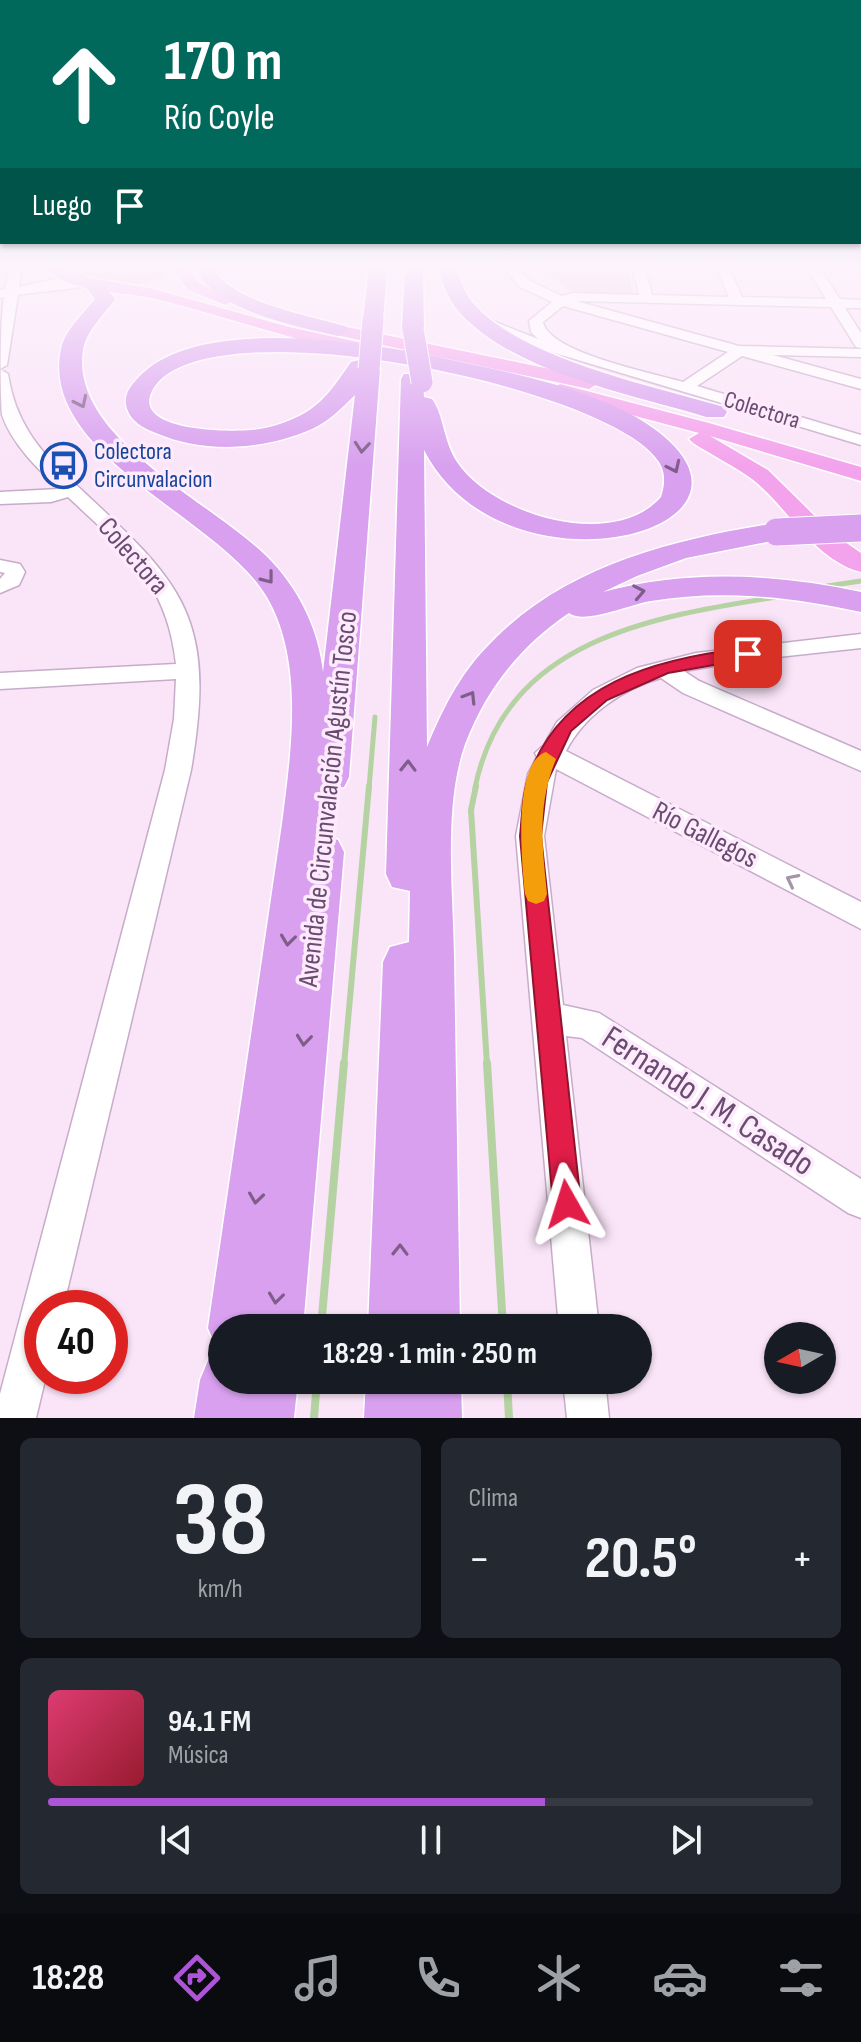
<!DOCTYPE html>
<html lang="es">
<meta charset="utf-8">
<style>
:root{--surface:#171b24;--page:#242831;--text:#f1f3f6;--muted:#9ea1a6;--line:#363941;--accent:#ae54d9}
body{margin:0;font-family:"Sofia Sans Condensed",sans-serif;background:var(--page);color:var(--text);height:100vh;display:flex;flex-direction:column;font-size:30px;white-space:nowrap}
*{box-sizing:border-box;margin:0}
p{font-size:26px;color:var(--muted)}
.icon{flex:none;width:44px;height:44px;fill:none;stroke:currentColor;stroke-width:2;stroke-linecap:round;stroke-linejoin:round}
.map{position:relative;height:1418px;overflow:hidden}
.drawer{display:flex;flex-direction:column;gap:20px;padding:20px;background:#0d0f14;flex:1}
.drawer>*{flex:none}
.top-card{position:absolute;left:0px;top:0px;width:862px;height:244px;box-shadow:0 2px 6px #0004;background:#00695c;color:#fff;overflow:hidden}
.needle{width:52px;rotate:261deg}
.fabs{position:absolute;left:764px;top:1322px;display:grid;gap:16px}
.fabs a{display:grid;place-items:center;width:72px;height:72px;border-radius:50%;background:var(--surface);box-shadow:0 2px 6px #0004;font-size:40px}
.speed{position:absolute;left:24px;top:1290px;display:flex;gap:16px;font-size:40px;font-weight:700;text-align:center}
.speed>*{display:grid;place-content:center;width:104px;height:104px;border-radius:50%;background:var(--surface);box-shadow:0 2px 6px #0004;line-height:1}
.speed .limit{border:12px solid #d22;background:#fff;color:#111}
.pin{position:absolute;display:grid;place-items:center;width:68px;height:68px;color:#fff;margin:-34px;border-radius:16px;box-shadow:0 4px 12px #0006}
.me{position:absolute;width:88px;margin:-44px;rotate:354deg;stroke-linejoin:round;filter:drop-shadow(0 0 6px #0008)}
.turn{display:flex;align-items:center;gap:28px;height:168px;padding:0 32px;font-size:36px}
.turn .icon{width:104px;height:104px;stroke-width:2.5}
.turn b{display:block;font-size:56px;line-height:68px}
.then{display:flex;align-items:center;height:76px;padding:0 32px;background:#0003;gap:16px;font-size:30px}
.big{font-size:60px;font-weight:700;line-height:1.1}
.drawer .widget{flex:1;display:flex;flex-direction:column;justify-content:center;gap:12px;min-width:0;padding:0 28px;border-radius:12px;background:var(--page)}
.drawer .dial{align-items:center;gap:0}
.dial b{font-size:104px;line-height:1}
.song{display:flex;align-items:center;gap:24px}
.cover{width:96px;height:96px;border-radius:12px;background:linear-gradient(135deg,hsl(340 70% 55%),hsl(350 70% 35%))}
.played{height:8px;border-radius:4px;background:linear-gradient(90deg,var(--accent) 65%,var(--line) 65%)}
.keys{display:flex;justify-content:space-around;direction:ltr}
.heat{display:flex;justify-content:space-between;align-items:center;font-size:44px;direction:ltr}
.drawer .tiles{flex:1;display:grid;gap:20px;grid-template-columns:1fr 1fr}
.widget:last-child{grid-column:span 2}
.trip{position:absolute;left:208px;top:1314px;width:444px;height:80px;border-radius:40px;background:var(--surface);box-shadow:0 2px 6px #0004;font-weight:700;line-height:80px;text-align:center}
.dock{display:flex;height:128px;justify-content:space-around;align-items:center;background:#090b0e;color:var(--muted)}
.dock .icon{width:56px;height:56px}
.dock .current{color:var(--accent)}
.dock b{font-size:36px;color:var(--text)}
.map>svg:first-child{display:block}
.green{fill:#e6c6c4}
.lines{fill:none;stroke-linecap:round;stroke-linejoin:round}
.stream-far2{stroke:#b5d2a2;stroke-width:5}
.stream-far1{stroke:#b5d2a2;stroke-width:6}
.stream{stroke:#b5d2a2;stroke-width:8}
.minor-casing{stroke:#c7acca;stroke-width:3}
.major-casing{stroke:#fff;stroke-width:3}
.highway-casing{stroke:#fff;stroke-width:3}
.minor{fill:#fff;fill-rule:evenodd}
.major{fill:#f3a2ec;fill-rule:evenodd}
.highway{fill:#d8a0ef;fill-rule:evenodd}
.highway-bridge-far1-casing{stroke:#fff;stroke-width:23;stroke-linecap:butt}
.highway-bridge-casing{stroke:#fff;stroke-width:29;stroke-linecap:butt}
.highway-bridge-far1{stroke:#d8a0ef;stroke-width:21}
.highway-bridge{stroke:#d8a0ef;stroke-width:27}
.oneway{stroke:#7f5d89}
.oneway2{stroke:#a594a9}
.route{fill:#e11d48;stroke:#92132f;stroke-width:2}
.slow{fill:#f59e0b}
.labels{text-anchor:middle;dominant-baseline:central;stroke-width:7;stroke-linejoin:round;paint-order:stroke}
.far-street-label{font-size:24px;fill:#694c70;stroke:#fdeafc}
.far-transit-label{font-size:24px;fill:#164399;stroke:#fdeafc;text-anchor:start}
.street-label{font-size:28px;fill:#694c70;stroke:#fdeafc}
.near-street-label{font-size:34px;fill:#694c70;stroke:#fdeafc}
</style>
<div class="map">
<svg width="861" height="1418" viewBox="0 0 861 1418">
<rect width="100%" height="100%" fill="#fae4f8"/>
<!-- green -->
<path class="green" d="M69,269h98v2c-23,25 -72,9 -98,-2z
M541,269h88l3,26 -56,-1z"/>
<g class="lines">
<!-- stream-far2 -->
<path class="stream-far2" d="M827,586l34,-5
M369,788l6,-71
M475,788c30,-148 175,-171 301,-191"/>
<!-- stream-far1 -->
<path class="stream-far1" d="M476,786l-5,24 16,255
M344,1065l25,-279"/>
<!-- stream -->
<path class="stream" d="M487,1063l16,265
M321,1328l23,-265
M507,1380l2,38
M314,1418l3,-38"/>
<defs>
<path id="minor" d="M9,269h12l-2,18c20,-4 57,-16 74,-4 -8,6 -60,9 -75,12l-11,70 -7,4 8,5c7,47 30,76 64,107 109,102 146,131 119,289l-128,538h-21v68h4l-10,42h-36v-24l165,-624 9,-51 2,-40 -176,10v-16l176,-9c-9,-83 -51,-113 -108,-167l-17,5 -51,2v-12l59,-3c-22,-21 -47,-45 -57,-74 -2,-22 -2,-93 2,-118l-4,1v-8l5,-1z
M505,269h13l12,12 32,15 11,-3 66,2 -6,-26h12l7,26 77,2 -12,-28h12l13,28 84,2 -18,-30h12l20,30 21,1v8h-16l16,25v15l-5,-1 -25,-40 -255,-6 163,45 122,3v8l-88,-2 88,24v10l-119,-33 -45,30 164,49v10l-333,-100 -45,-19v-6l5,-1 50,20 -7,-7 -2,-11 23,-19 -32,-15zM563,306l165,46 -45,30c-30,-9 -134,-29 -140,-60z
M0,560l20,4 5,8 -6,13 -19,8v-14l5,-6 -5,-1z
M861,634v14l-110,12 -67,11 15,10 162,70v20l-178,-78 -22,-15c-38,10 -77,38 -95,73l295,151v27l-305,-160 -12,67 19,169 36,8 262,166v39l-13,-5 -266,-175 -16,-2 33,292h-40l-43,-492 12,-62 9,-17 -2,-4 9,-8 13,-23 36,-32 44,-22 59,-15z
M563,1380h42l4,38h-42z"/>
<path id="major" d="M46,269h20l25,9 63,11 135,38 78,17 3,4 -9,5c-71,-13 -139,-38 -209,-55 -33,-7 -81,-5 -106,-29z
M173,269h15l12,15 34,16 -8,5 -38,-15z
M342,326l247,51 10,6 -10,6 -253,-54 -3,-4 3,-4z
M560,384l149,39 152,44v14l-151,-45 58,34 64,63 29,20v19c-47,-12 -73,-65 -109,-93 -18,-13 -40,-24 -59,-36l-4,-4 10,-6 -146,-39 -3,-4z"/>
<path id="highway" d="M195,269h19c17,33 97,47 131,57l4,4 -11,6c-43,-10 -122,-25 -143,-67z
M369,269h18l-4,51 -10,6 -10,-6z
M405,269h18l1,60 -11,6 -11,-6z
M438,269h18c5,12 9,25 17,34 48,56 180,83 251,104l3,5 -3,5h-18c-75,-23 -191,-44 -246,-104 -11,-12 -17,-28 -22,-44z
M94,279l7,2 14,18c-11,16 -29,32 -32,51 -14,91 136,154 190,213 28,31 45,67 50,109l32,-277c-13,13 -26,26 -43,34 -48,21 -108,25 -156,4 -11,-4 -24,-11 -28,-22 -6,-13 1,-24 10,-33 59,-65 237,-35 314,-18 65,14 167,34 217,81 102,96 -169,158 -245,9l3,297c15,-36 32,-71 59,-99 74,-81 187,-109 291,-125l10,3 5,6 -5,6 -101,20 -49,18 -34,16c86,-23 172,-18 258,0v20c-69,-15 -139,-23 -210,-11 -20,3 -67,24 -82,12 -49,33 -83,76 -104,131 -22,62 -12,147 -11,212 2,124 4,248 6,372h-92l15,-366 7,-15 19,-5 1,-51 -18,-4 -6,-13 15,-495 3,-5h16l3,5 1,18 8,2c12,16 11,42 25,63 36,54 157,89 204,35 4,-12 5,-24 -2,-35 -46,-76 -467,-163 -508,-69 -16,39 80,39 100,37 15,-1 32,-6 46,-13 26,-12 38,-32 54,-55l8,-2 18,4 3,5 -31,408 -5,10 -18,3 -4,45 16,5 6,12 -41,476h-81v24l-5,-3 -9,-21 74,-504c9,-71 23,-162 -15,-227 -47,-80 -228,-141 -206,-248 4,-19 22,-35 34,-50l-11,-14z
M222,1353v27h76l-4,38h-100l6,-38 9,-22z
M366,1380h95l1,38h-98z"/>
</defs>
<!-- minor casing -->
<use href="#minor" class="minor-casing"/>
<!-- major casing -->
<use href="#major" class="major-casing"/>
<!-- highway casing -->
<use href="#highway" class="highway-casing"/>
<!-- minor -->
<use href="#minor" class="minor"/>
<!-- major -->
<use href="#major" class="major"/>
<!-- highway -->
<use href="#highway" class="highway"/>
<defs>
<path id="highway-bridge-far1" d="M413,329l9,53
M369,369l4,-49"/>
<path id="highway-bridge" d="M777,532l84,-4"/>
</defs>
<!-- highway-bridge-far1 casing -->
<use href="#highway-bridge-far1" class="highway-bridge-far1-casing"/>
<!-- highway-bridge casing -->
<use href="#highway-bridge" class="highway-bridge-casing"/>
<!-- highway-bridge-far1 -->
<use href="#highway-bridge-far1" class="highway-bridge-far1"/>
<!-- highway-bridge -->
<use href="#highway-bridge" class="highway-bridge"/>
</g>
<!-- one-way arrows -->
<defs><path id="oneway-chevron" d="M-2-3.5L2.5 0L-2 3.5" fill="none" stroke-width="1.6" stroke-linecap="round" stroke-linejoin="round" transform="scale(2)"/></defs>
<g class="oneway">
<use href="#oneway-chevron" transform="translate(81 402) rotate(64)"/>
<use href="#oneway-chevron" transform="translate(362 447) rotate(95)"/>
<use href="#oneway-chevron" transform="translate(674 467) rotate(65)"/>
<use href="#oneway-chevron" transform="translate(268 578) rotate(52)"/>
<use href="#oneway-chevron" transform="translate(639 592) rotate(-11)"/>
<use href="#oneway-chevron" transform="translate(470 697) rotate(-58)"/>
<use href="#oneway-chevron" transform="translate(408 766) rotate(-89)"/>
<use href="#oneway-chevron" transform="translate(288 940) rotate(97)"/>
<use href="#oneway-chevron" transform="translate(304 1040) rotate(96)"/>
<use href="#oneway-chevron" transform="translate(256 1198) rotate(98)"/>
<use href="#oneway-chevron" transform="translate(400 1250) rotate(-89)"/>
<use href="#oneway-chevron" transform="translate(276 1298) rotate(97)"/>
</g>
<use class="oneway2" href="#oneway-chevron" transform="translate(792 880) rotate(-153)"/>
<!-- sky -->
<linearGradient id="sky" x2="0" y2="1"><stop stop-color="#9cc6d6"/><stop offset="0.57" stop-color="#fdf3fc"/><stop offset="1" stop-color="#fdf3fc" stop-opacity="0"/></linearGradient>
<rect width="861" height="468" fill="url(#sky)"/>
<!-- route -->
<path class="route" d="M748,648l6,2 3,4 -3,4 -86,15 -61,27 -36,31 -24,51 -6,54 40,368 -4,10 -10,4 -10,-4 -4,-10 -33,-368c2,-17 2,-38 7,-54 31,-99 130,-124 221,-134z"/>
<!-- slow -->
<path class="slow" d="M546,752l10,7c-19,46 -14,87 -9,135l-3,7 -8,3 -8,-3 -3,-7c-3,-28 -13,-131 21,-142z"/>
<!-- icons -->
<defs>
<symbol id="bus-ring" viewBox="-11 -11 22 22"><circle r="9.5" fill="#fdeafc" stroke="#1a4fb4" stroke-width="1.5"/><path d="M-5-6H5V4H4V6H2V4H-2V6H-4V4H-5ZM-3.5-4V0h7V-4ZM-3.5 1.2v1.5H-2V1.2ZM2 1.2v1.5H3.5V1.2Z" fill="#1a4fb4"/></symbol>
</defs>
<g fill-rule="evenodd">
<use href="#bus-ring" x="38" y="440" width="51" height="51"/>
</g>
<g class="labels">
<!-- far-street labels -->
<g class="far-street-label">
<text transform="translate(762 410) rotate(17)">Colectora</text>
</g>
<!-- far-transit labels -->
<g class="far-transit-label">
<text x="94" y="451">Colectora<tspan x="94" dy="28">Circunvalacion</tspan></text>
</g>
<!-- street labels -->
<g class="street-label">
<text transform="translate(133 556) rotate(49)">Colectora</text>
<text transform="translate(328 799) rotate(-84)">Avenida de Circunvalación Agustín Tosco</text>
<text transform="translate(705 835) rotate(27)">Río Gallegos</text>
</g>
<!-- near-street labels -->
<g class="near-street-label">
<text transform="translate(708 1101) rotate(33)">Fernando J. M. Casado</text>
</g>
</g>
</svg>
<div class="fabs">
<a><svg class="needle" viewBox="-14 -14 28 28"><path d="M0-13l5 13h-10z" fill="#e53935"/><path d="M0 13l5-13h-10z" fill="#9ea1a6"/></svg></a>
</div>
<div class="speed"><div class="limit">40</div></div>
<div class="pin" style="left:748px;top:654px;background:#d93025"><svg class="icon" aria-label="arrive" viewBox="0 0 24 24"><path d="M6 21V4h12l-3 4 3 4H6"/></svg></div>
<svg class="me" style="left:567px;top:1204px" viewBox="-20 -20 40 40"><path d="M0-17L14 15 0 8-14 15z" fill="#e11d48" stroke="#fff" stroke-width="4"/></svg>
<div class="trip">18:29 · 1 min · 250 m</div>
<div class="top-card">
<div class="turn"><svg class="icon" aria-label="ahead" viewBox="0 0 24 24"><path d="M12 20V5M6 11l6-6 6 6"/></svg><div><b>170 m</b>Río Coyle</div></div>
<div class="then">Luego<svg class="icon" aria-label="arrive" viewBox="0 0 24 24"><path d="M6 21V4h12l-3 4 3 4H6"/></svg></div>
</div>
</div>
<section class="drawer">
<div class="tiles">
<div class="widget dial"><b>38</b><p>km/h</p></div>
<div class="widget"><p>Clima</p>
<div class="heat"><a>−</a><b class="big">20.5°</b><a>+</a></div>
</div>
<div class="widget">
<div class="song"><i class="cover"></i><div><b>94.1 FM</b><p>Música</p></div></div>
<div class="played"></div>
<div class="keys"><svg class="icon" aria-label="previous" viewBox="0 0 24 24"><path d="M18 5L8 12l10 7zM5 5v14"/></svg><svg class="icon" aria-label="pause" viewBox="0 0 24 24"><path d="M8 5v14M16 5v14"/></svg><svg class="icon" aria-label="next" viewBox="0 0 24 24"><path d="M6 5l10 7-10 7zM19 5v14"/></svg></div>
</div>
</div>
</section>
<nav class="dock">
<b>18:28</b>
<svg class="icon current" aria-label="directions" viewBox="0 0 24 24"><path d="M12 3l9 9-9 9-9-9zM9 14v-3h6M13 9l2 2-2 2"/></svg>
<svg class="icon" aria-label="music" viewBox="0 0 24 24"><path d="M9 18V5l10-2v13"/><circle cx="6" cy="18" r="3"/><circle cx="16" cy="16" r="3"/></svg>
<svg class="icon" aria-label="phone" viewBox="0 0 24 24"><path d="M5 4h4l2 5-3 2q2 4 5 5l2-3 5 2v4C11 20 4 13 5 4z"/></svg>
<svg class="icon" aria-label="climate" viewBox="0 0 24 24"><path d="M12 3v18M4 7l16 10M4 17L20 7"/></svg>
<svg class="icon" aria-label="car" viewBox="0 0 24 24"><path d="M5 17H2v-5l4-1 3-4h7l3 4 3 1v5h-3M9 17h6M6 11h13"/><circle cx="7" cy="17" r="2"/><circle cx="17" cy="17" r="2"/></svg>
<svg class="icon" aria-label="filters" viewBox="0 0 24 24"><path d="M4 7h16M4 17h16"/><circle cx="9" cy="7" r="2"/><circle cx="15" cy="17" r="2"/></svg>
</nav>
